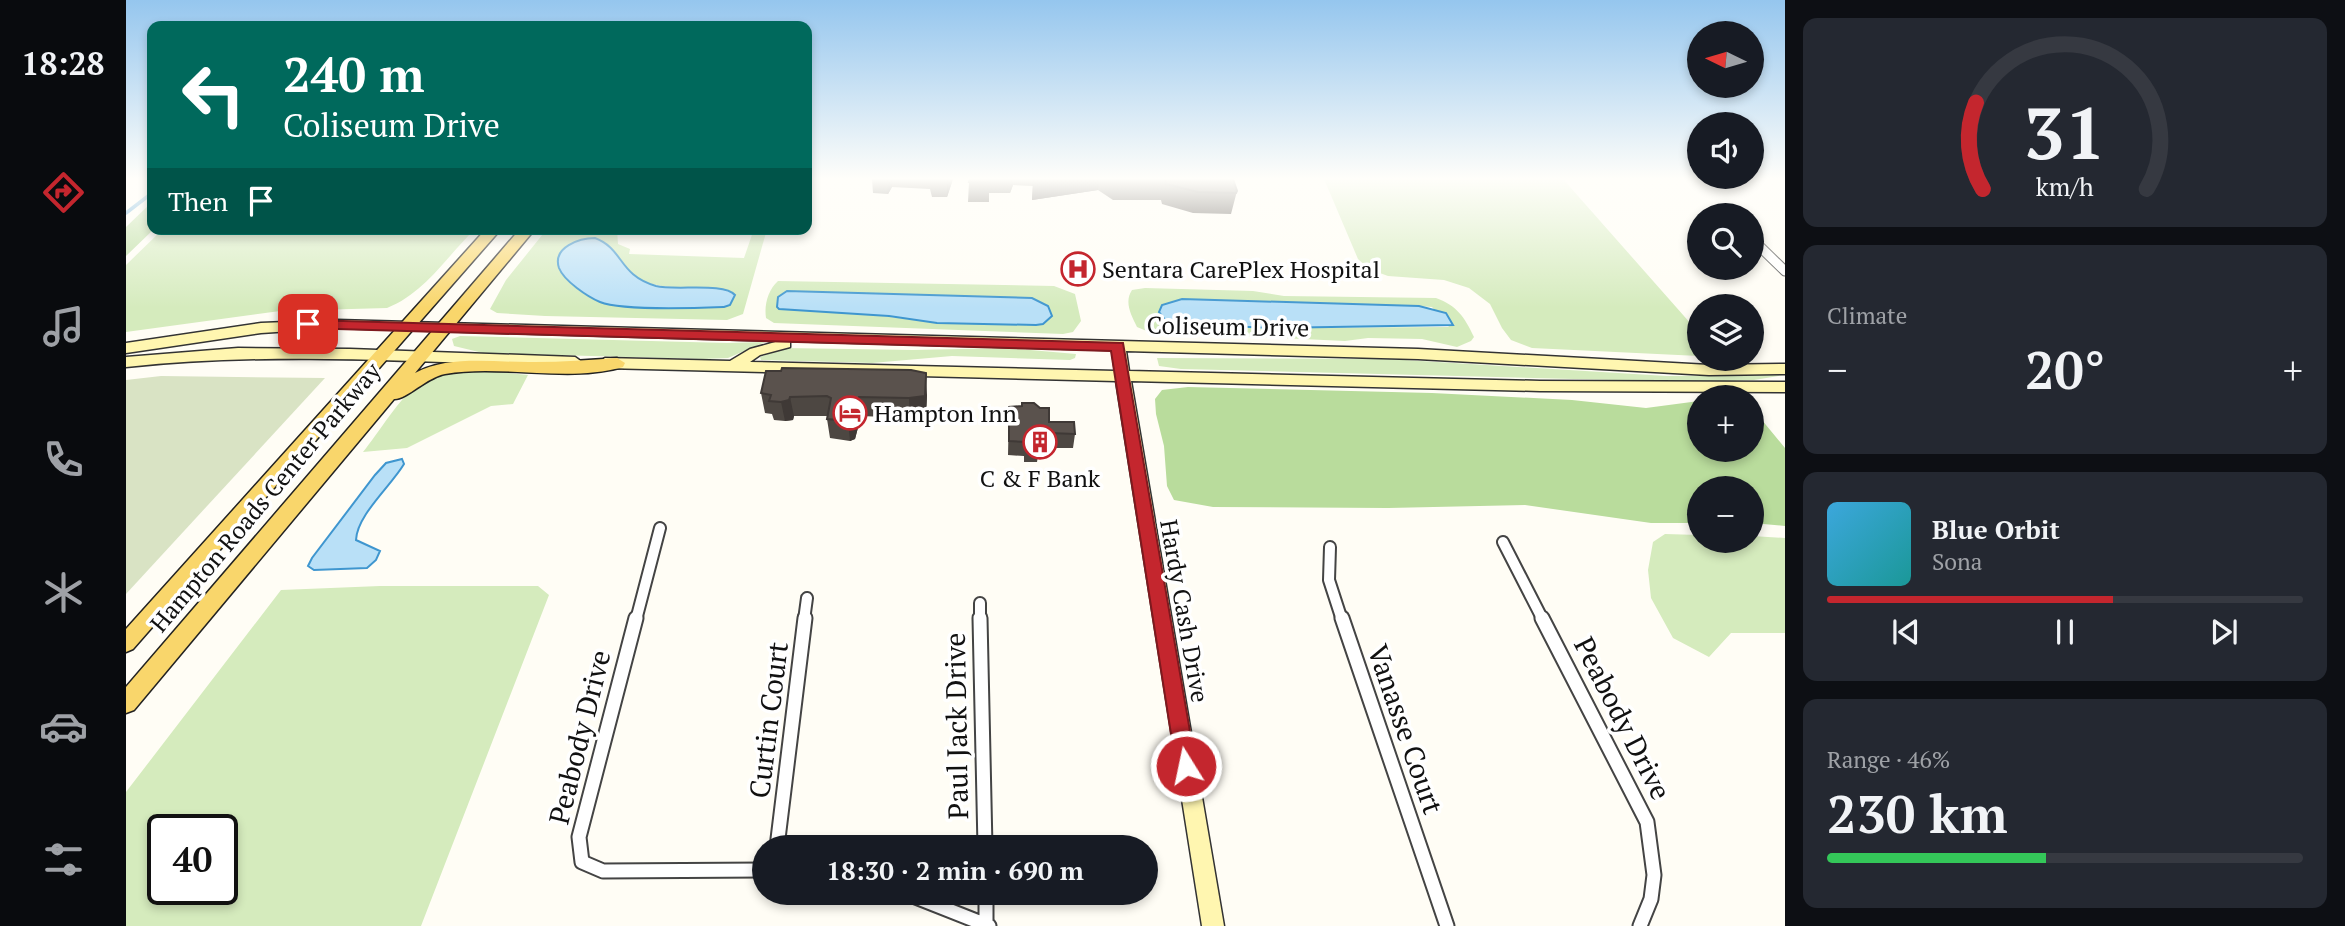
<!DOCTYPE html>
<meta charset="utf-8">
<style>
:root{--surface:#171b24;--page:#242831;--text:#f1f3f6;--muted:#9ea1a6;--line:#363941;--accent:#c4262e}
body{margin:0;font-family:"PT Serif",serif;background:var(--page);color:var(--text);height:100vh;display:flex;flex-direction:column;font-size:26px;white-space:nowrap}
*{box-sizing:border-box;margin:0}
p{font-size:23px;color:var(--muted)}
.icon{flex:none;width:38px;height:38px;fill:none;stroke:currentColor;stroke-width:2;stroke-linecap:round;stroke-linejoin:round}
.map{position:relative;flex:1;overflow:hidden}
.sheet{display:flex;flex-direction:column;gap:18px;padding:18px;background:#0d0f14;width:560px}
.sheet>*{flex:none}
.banner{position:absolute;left:21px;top:21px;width:665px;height:214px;border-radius:14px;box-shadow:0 4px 10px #0003;background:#00695c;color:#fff;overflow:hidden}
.needle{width:46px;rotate:275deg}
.fabs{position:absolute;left:1561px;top:21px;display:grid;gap:14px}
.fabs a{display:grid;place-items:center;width:77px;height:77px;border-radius:50%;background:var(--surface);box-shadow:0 4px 10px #0003;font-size:35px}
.speed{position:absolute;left:21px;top:814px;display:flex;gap:14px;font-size:35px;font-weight:700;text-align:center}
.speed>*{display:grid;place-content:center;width:91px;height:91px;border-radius:50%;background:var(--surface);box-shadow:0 4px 10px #0003;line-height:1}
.speed .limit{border:4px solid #111;border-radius:10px;background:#fff;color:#111}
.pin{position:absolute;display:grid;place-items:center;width:60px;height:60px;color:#fff;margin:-30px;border-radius:14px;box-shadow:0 4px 10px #0006}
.me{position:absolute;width:77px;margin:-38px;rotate:350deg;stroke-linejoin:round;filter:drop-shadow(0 0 5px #0008)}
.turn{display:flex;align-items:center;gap:24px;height:147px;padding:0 21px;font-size:32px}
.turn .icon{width:91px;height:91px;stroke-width:2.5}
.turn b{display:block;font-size:49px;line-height:60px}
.then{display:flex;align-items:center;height:66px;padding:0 21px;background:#0003;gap:14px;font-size:26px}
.big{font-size:52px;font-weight:700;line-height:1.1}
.sheet .tile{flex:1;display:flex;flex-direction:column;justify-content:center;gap:10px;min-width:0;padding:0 24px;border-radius:14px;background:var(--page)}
.sheet .dial{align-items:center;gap:0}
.dial svg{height:182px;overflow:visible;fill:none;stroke:var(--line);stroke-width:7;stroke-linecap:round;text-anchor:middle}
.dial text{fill:var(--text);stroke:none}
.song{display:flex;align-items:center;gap:21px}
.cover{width:84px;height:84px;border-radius:10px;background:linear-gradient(135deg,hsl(200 70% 55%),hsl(180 70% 35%))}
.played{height:7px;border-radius:4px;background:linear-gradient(90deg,var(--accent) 60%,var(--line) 60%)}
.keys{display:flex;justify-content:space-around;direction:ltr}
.heat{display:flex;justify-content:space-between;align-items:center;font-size:38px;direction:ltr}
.charge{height:10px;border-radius:5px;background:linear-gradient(90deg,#34c759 46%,var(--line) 0)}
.trip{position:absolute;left:626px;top:835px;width:406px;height:70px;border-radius:35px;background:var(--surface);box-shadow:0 4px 10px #0003;font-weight:700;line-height:70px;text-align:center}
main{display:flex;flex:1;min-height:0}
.tab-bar{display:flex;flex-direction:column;width:126px;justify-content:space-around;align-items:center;background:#090b0e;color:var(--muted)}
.tab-bar .icon{width:49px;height:49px}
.tab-bar .on{color:var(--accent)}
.tab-bar b{font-size:32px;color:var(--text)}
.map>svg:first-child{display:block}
.green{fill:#d5ebbd;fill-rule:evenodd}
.forest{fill:#b9dc9c}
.cemetery{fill:#d9e3c4}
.water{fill:#b9e0f7;stroke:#3f96cf;stroke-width:2}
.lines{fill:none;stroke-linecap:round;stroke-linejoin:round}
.stream{stroke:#3f96cf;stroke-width:3.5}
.street-far2-casing{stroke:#444;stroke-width:11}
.street-far1-casing{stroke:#444;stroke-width:14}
.street-casing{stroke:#444;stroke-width:17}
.secondary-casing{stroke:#333;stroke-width:3}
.primary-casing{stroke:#222;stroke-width:3}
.street-far2{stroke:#fff;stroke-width:9}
.street-far1{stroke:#fff;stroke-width:10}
.street{stroke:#fff;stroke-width:13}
.secondary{fill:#fff6b0;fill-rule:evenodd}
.primary{fill:#f9d66b;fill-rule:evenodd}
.wall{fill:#4d4742}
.shaded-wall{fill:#3f3936}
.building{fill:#5a524d;stroke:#3f3936;stroke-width:2}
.route{fill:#c4262e;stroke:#7f191e;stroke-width:2}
.labels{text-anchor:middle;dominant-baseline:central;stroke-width:7;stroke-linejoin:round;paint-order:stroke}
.poi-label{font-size:24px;fill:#111;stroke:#fff;text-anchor:start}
.street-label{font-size:24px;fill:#111;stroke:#fff}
.near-street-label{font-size:28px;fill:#111;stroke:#fff}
</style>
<main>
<nav class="tab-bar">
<b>18:28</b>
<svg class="icon on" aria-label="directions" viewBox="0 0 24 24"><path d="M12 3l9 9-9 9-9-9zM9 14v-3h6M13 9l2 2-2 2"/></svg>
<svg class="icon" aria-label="music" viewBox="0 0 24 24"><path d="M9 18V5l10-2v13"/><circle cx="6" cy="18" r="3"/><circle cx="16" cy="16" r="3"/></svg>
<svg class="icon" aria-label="phone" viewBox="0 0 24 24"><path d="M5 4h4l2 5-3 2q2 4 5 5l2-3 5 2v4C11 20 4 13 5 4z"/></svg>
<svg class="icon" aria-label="climate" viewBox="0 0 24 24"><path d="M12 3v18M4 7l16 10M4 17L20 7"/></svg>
<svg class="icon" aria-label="car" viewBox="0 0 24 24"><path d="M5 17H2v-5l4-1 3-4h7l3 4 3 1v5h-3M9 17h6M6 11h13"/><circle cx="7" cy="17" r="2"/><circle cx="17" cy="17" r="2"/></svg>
<svg class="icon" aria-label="filters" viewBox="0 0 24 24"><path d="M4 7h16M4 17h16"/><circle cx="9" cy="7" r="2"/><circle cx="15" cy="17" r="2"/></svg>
</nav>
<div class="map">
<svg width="1659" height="926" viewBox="0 0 1659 926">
<rect width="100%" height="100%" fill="#fffdf5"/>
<!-- green -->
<path class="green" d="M1198,179h239l136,154v23l-167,-8 -21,-8 -9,-12 -12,-24 -21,-16 -25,-8 -56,-4 -19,-7 -11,-10z
M37,229h312c-28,27 -50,64 -88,79l-107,3 -154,21v-67z
M421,229h70l1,15 12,5 -1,5 115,4 10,-29h13l-24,85 -16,6 -182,-4 -48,-3 -7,-4 16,-29zM493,261c29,41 78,17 116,34l-5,10 -6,2 -113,-2z
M652,281l276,5 21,8 6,27 -8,11 -10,2 -289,-11 -8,-5c-2,-13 2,-28 12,-37zM662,291l244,7 16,8 -12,19 -99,-2 -62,-8 -96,-6 -2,-3 1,-9z
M1019,288l108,3 31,5 152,2c21,8 28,18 38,39l-3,4 -14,6 -35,-8 -54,-1 -23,3 -196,-9 -12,-5c-6,-12 -13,-25 -5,-37zM1056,299l237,7 13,1 17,20 -181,1 -93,-5z
M334,336l267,7 38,-1 -37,16 -25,1 -220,-6 -29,-7 -2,-7z
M658,348l129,2 93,-2 70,6 -1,4 -5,2 -118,-4 -80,7 -111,-3 -1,-3z
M1031,358l232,1 278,17 117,-1 -30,5 -60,2 -513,-13 -22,-3z
M364,371l38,4 -15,29 -22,2 -84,42 -44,4c15,-18 38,-57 57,-69 20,-12 47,-11 70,-12z
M1539,534l34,1v6h53v-5l33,2v95h-54l-22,24 -36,-19 -22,-40 -3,-28 5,-28z
M254,586h158l11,9 -128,331h-295v-134l155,-202zM37,830h59v59h-59z"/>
<!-- forest -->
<path class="forest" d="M26,202l2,27 -28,27v-29z
M1062,387l244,6 140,7 74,8 53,-7v49h53v-42l33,40v78l-33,-3v-35h-53v35h-48l-126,-18 -137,3 -175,-1 -39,-7 -7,-14 -3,-40 -8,-32 -1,-15 7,-9z"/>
<!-- cemetery -->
<path class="cemetery" d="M35,376l164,2 -199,216v-214z"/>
<!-- water -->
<path class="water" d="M469,238c29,11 23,37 61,48 19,5 68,-4 79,9l-5,10 -6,2c-26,1 -102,4 -124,-5 -12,-5 -36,-21 -41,-34 -7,-21 21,-30 36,-30z
M661,291l245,7 16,8 4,10 -9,8 -7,1 -99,-2 -48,-7 -110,-7 -2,-2 1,-10z
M1056,299l237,7 27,7 7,12 -185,3 -93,-5 -8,-1 -8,-10 3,-7z
M276,459l2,5c-13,22 -47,51 -48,76l24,11 -4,9 -9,8 -53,2 -6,-4 4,-8 63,-83 11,-12z"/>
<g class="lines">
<!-- stream -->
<path class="stream" d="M0,213l26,-20"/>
<defs>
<path id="street-far2" d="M1626,239l33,32"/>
<path id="street-far1" d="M1377,542l40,78
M1204,547l-1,33 13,40
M854,603v17
M510,620l24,-92
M678,620l3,-22"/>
<path id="street" d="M510,618l-57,219 3,25 21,9 162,-1
M854,618l5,229
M1216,618l105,308
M1416,618l105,204 7,53 -3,24 -11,27
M651,847l28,-229
M777,892l86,34
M860,892v34"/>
<path id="secondary" d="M211,320l1081,29 291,16 76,-1v10l-76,1 -291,-16 -292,-8 3,20 411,10 245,1v10l-245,-1 -409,-10 93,545h-22l-86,-545 -511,-13 -7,-5 7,-5 125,3 20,-12 29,-8 -442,-13 -76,5 -135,20v-10l135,-20zM664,341l322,9 3,21 -365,-9 10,-7 30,-8z
M112,348l112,1 225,8 7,5 -7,5c-150,-5 -299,-16 -449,0v-10z"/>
<path id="primary" d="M360,229h15l-368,420 -7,3v-23z
M394,229h15l-120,144c36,-19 81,-10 120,-11 27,0 55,-2 82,-4l8,5 -2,4c-56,16 -122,-3 -178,7 -18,3 -39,26 -51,25l-260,311 -8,3v-26z"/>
</defs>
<!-- street-far2 casing -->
<use href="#street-far2" class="street-far2-casing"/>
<!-- street-far1 casing -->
<use href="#street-far1" class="street-far1-casing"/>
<!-- street casing -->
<use href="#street" class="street-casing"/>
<!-- secondary casing -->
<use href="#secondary" class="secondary-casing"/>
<!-- primary casing -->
<use href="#primary" class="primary-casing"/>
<!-- street-far2 -->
<use href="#street-far2" class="street-far2"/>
<!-- street-far1 -->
<use href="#street-far1" class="street-far1"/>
<!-- street -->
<use href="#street" class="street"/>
<!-- secondary -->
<use href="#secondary" class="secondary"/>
<!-- primary -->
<use href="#primary" class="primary"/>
</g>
<!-- wall -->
<path class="wall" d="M746,179h81l-6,18h-15l-2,-8 -38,-2 -4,7 -15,-1z
M844,179h263l4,12 -6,23 -38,-1 -31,-9 -1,-4h-48l-15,-10 -66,10 1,-14 -20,-1 -3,8h-21v9h-21l1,-20z
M635,393l166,2 -1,20 -16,3 -49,-2 -6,23 -5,2 -20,-3 -3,-19 1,-3h-34l-1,4 -8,1 -11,-1 -2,-6 -7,-1z
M883,407l40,15 26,12 -2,14h-24l-1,9 -10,-1 -1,6h-13v-6l-16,-1z"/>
<!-- shaded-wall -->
<path class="shaded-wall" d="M761,179h5v8l-4,7z
M821,179h6l-6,18z
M885,179h2v6l-3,8z
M907,179h66l-1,11 -66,10z
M800,376l1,19 -1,20 -16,3 -1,-20z
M664,397l4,19 -1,4 -8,1 -4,-19z
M733,397l2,19 -6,23 -5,2 -2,-20z"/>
<!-- building -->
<path class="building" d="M844,179h19v3h-20z
M989,179h118l4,12 -1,2 -38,-1 -32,-8 -1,-5z
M656,368l129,2 15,3v3l-1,20 -16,2 -50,-1 -6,23 -5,1 -21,-2 4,-21 -4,-2 -37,1 -1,3 -8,2 -12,-1 2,-6 -10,-2 5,-22h15z
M896,403h12l6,5h9v14h25l1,12 -25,-1v9h-11v6l-13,-1v-5l-17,-1v-34l13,-1z"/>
<!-- sky -->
<linearGradient id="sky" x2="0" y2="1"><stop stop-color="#95c6ee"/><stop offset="0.58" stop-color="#fffefa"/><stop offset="1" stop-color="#fffefa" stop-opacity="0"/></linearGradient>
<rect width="1659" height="308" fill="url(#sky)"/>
<!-- route -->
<path class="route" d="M182,320l815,23 73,423 -3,7 -7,3 -7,-3 -3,-7 -65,-415 -808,-23 -2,-4z"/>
<!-- icons -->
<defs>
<symbol id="hospital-ring" viewBox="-11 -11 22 22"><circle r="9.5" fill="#fff" stroke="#c4262e" stroke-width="1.5"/><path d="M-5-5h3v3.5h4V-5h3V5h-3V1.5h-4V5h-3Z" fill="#c4262e"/></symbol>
<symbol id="hotel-ring" viewBox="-11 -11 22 22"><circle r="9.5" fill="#fff" stroke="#c4262e" stroke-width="1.5"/><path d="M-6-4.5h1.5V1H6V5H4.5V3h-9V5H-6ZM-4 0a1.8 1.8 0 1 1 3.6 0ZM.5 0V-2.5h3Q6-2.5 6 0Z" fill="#c4262e"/></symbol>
<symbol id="building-ring" viewBox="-11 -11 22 22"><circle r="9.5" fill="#fff" stroke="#c4262e" stroke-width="1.5"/><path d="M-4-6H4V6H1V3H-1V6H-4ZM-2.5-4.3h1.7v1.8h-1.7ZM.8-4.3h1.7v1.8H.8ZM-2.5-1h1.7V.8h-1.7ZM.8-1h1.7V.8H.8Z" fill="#c4262e"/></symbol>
</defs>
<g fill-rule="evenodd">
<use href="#hospital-ring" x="933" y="250" width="38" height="38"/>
<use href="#hotel-ring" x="705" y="394" width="38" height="38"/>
<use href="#building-ring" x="895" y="423" width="38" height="38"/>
</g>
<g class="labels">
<!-- poi labels -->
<g class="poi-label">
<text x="976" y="269">Sentara CarePlex Hospital</text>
<text x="748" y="413">Hampton Inn</text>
<text x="914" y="478" text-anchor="middle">C &amp; F Bank</text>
</g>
<!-- street labels -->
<g class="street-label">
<text transform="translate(1102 326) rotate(1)">Coliseum Drive</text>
<text transform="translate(139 497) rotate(-50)">Hampton Roads Center Parkway</text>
<text transform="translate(1059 611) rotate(80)">Hardy Cash Drive</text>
</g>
<!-- near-street labels -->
<g class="near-street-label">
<text transform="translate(1497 718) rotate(63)">Peabody Drive</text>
<text transform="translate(642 720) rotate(-83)">Curtin Court</text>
<text transform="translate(830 726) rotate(-91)">Paul Jack Drive</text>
<text transform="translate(1280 729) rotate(71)">Vanasse Court</text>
<text transform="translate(453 737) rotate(-76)">Peabody Drive</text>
</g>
</g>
</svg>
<div class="fabs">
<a><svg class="needle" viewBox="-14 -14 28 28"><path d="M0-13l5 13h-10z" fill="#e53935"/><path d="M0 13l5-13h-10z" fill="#9ea1a6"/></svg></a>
<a><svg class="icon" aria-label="sound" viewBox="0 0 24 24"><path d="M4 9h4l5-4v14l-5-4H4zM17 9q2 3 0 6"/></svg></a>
<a><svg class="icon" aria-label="search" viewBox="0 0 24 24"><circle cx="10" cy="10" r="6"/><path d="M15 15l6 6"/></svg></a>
<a><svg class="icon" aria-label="layers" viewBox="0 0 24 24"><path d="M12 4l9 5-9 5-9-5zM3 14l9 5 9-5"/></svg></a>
<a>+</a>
<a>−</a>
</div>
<div class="speed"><div class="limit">40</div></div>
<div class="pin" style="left:182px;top:324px;background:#d93025"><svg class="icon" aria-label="arrive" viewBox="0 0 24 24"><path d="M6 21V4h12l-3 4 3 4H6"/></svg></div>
<svg class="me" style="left:1060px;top:766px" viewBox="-20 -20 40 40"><circle r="17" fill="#c4262e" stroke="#fff" stroke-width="3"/><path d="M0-11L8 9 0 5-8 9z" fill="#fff"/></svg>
<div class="trip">18:30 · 2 min · 690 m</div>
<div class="banner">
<div class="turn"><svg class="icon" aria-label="left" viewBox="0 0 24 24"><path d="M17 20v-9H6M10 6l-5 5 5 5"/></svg><div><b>240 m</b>Coliseum Drive</div></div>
<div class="then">Then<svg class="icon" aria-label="arrive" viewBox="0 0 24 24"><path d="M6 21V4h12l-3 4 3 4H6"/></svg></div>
</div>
</div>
<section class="sheet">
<div class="tile dial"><svg viewBox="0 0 100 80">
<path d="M14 69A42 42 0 1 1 86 69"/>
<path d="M14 69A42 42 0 0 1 11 31" stroke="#c4262e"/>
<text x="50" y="56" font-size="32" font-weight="700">31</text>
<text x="50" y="72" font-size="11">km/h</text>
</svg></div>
<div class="tile"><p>Climate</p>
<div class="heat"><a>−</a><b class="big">20°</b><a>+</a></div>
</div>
<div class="tile">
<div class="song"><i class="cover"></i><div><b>Blue Orbit</b><p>Sona</p></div></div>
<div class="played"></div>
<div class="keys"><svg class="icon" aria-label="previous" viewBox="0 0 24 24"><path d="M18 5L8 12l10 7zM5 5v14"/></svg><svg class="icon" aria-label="pause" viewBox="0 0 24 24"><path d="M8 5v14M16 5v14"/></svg><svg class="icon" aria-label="next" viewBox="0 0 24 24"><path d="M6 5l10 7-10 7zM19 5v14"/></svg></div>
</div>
<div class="tile"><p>Range · 46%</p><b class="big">230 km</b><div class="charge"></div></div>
</section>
</main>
